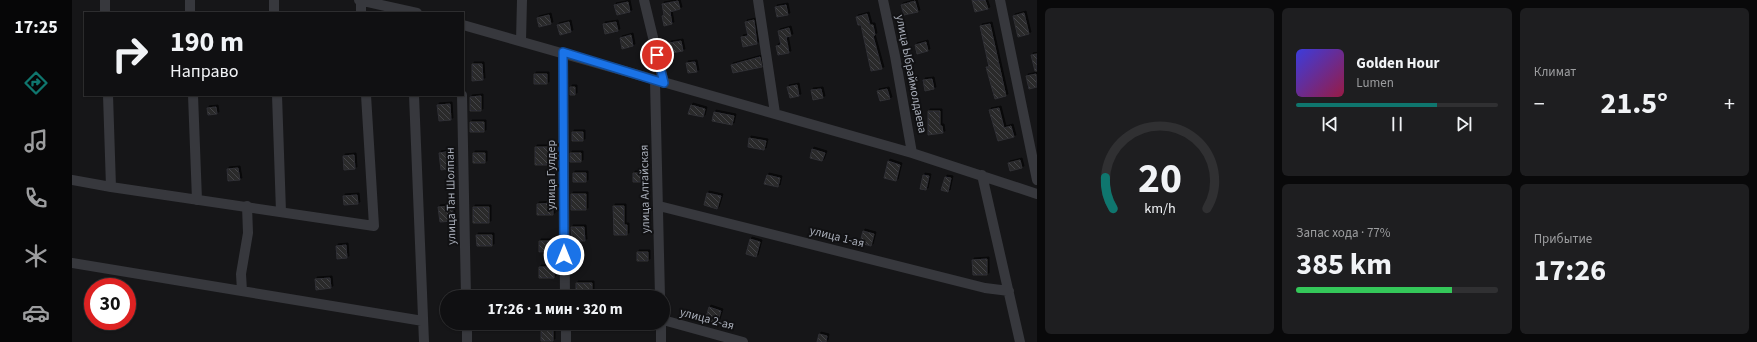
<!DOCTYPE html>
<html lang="ru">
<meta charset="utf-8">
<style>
:root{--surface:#101012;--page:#1e1e20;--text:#f1f3f6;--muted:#9c9d9f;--line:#303032;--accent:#0f766e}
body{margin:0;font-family:"Source Sans 3",sans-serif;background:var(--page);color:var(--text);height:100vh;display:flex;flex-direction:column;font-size:15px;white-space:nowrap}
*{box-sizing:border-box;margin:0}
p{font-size:13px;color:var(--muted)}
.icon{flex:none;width:22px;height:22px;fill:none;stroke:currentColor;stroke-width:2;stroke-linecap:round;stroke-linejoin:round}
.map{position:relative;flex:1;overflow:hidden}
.details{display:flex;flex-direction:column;gap:8px;padding:8px;background:#09090a;width:720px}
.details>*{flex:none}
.hud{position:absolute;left:12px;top:12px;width:380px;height:84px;border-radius:0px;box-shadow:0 1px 3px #0004,0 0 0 1px var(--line);background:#101012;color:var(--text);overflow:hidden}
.speed{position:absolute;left:12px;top:278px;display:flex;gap:8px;font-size:20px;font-weight:700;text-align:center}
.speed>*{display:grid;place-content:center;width:52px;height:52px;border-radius:50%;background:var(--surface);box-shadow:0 1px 3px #0004,0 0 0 1px var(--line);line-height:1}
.speed .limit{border:6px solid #d22;background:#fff;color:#111}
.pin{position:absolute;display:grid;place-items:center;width:34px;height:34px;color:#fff;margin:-17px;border:2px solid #fff;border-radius:50%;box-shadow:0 1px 4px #0007}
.me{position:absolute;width:44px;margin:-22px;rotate:0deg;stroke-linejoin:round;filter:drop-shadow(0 0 3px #0008)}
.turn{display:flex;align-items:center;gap:14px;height:84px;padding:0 20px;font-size:18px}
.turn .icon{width:52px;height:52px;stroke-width:2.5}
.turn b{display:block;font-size:28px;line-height:34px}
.big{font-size:30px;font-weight:700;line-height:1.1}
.details .tile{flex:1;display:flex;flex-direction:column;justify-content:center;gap:6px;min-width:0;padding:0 14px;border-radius:6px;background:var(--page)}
.details .dial{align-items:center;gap:0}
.dial svg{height:104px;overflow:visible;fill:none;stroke:var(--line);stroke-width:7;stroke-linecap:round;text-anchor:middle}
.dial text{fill:var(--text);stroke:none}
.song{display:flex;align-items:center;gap:12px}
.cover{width:48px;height:48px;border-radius:6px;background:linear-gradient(135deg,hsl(240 70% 55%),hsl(340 70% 35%))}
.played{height:4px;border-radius:2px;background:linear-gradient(90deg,var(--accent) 70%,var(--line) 70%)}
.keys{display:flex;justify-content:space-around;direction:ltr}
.heat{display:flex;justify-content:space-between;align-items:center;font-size:22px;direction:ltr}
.charge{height:6px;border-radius:3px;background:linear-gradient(90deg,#34c759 77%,var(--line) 0)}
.details .tiles{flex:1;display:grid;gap:8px;grid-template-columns:repeat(3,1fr)}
.tile:first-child{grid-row:span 2}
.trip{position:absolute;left:368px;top:290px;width:230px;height:40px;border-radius:20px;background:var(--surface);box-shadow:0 1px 3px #0004,0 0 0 1px var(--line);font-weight:700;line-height:40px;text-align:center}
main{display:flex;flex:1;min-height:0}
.tab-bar{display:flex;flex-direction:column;width:72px;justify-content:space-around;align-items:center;background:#060607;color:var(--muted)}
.tab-bar .icon{width:28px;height:28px}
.tab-bar .on{color:var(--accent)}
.tab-bar b{font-size:18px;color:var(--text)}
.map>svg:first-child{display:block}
.building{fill:url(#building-back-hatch);stroke:#303034;filter:url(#shadow)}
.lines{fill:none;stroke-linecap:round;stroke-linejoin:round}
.minor{stroke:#37383d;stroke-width:10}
.route-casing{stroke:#114b97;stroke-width:10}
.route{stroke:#1a73e8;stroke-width:7}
.labels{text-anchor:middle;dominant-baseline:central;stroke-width:4;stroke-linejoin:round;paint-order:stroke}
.street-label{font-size:12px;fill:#a8adb8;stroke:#111113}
</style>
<main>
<nav class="tab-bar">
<b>17:25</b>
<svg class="icon on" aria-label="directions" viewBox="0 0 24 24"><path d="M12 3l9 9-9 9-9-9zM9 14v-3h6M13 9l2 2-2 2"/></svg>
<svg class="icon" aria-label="music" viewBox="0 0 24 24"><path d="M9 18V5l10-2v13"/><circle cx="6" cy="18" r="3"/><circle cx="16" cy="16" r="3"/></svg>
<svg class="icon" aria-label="phone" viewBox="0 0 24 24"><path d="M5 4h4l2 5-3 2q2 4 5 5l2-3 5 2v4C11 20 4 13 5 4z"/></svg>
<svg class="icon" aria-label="climate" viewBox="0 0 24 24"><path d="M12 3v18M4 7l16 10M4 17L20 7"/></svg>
<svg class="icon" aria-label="car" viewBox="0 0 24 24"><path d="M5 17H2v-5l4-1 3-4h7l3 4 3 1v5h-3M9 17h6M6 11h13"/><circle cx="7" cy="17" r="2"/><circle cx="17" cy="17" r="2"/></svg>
</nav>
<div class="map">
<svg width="965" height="342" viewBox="0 0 965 342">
<defs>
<pattern id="building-back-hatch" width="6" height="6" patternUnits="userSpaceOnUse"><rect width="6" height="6" fill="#29292c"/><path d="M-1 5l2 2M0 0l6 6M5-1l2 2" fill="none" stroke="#454548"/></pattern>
<filter id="shadow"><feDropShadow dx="2" dy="-2" stdDeviation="0" flood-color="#0009"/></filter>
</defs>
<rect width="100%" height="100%" fill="#161618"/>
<!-- building -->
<path class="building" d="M900,0h13l3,9 -13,3z
M606,1l2,8 -10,3 2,12 -8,2 -2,-10 2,-1 -2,-11z
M843,1l3,11 -14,3 -3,-10z
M556,2l2,10 -13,3 -3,-10z
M714,5l2,10 -11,2 -2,-10z
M952,13l5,21 -11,3 -5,-21z
M795,14l3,11h3l2,10 -2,1 9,33 -11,2 -10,-46h-3l-2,-8z
M477,15l2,9 -12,3 -2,-9z
M682,20l3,24 -14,3 -2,-10 7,-1 -3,-14z
M497,22l2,10 -11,3 -3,-10z
M544,22l2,9 -13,3 -2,-10z
M918,24l16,72 -11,3 -9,-32h3l-9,-41z
M717,28l2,8 -5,1 3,16 -11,2 -2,-9 5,-1 -3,-14z
M559,35l2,11 -11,3 -2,-11z
M609,41l2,10 -12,2 -2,-10z
M854,42l2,9 -11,3 -2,-9z
M965,54v17h-2l-4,-16z
M688,57l2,10 -29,6 -2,-8z
M623,62l2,10 -9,1 -2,-10z
M400,64h10l1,16 -11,1z
M462,74h13v10h-13z
M964,74l1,13 -8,2 -3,-13z
M860,79l2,10 -9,2 -2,-11z
M725,85l2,11 -9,2 -3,-11z
M498,87h5v8h-5z
M749,89l2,9 -10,2 -2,-10z
M815,89l3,10 -10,2 -3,-10z
M409,96v15h-11v-14z
M378,104l1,16 -12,1 -2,-16z
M619,105l14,4 -2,8 -15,-3z
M144,107l1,7 -9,1 -1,-7z
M927,108l5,20 7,-2 3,11 -16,4 -9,-31z
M856,111h12v15h2l1,7 -15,2z
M642,112l20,4 -2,9 -20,-4z
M398,122h14v10h-14z
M500,132h11v9h-11z
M677,138l17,3 -2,9 -16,-3z
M463,147h14v18h-14z
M740,149l13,4 -3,8 -12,-3z
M380,151l2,17 -13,2 -2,-17z
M401,153h12v10h-12z
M498,153h11v9h-11z
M282,155l1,14 -11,1 -1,-14z
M948,160l2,8 -12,3 -2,-8z
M816,161l12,4 -4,16 -12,-3z
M166,168l2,12 -12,1 -1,-12z
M501,173h13v9h-13z
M561,173h8v9h-8z
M695,175l13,3 -2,9 -14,-3z
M851,175l6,1 -3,14 -6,-1z
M873,177l6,1 -3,14 -7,-2z
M635,193l14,3 -4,13 -13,-4z
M499,194h15v16h-15z
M285,195l1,9 -14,1 -1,-9z
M481,203v12h-16v-11z
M380,206l2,15 -14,1 -2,-15z
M541,206h11v19h3v10h-13z
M401,207h16v16h-16z
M499,227h13l1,14h-13z
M791,231l11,3 -3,12 -11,-3z
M404,235h16v11h-15z
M678,239l10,3 -4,15 -10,-3z
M467,241h14v10l-14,1z
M274,245l1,13 -10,1 -1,-13z
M565,252h11v9h-11z
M915,259v16h-14l-1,-15z
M467,267h15v11h-15z
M258,278l1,10 -15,2 -1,-11z
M504,283h16v13h-16z
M637,307l12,4 -4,13 -12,-3z
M469,329h12v12h-12z
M747,334l8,2 -1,6h-9z"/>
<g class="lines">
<!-- minor -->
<path class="minor" d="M33,0v13
M118,0v13
M202,0v13
M287,0l58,13
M289,0v13
M572,0l20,83
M686,0l17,113
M811,0l12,56 17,97
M928,0l37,180
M391,25l449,128 125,41
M449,41l1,-41
M491,53l2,244
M583,81l5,216
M36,95l3,92
M121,95l4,105
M205,95l4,117
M342,95l10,247
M390,95l4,202
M910,175l38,167
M0,180l39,7 263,39 -8,-131
M587,206l326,82 24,3
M0,263l351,58
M170,291l-1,-17 7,-41 -1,-27
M591,320l80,22
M395,323v19
M494,323v19
M589,323v19"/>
</g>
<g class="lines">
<defs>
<path id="route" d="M492,255l-1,-203 101,31 -7,-28"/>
</defs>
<!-- route casing -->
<use href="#route" class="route-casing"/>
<!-- route -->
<use href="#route" class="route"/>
</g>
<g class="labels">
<!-- street labels -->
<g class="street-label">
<text transform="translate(839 74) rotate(79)">улица Ыбраймолдаева</text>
<text transform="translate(479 175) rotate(-90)">улица Гулдер</text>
<text transform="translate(573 189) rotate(-91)">улица Алтайская</text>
<text transform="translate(379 196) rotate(-91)">улица Тан Шолпан</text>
<text transform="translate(765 237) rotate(14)">улица 1-ая</text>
<text transform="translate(635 319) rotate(15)">улица 2-ая</text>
</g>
</g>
</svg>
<div class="speed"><div class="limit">30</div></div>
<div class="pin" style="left:585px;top:55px;background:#d93025"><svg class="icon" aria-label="arrive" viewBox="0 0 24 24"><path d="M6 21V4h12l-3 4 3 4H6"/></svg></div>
<svg class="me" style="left:492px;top:255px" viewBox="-20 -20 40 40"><circle r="17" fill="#1a73e8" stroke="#fff" stroke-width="3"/><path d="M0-11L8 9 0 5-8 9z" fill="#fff"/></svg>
<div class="trip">17:26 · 1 мин · 320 m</div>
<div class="hud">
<div class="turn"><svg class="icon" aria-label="right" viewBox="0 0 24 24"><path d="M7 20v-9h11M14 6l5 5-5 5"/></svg><div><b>190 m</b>Направо</div></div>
</div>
</div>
<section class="details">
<div class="tiles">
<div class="tile dial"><svg viewBox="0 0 100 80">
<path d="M14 69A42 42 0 1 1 86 69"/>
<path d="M14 69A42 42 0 0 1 8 45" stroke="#0f766e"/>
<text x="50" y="56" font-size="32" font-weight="700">20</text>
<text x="50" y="72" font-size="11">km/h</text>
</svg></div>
<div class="tile">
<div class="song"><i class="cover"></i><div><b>Golden Hour</b><p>Lumen</p></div></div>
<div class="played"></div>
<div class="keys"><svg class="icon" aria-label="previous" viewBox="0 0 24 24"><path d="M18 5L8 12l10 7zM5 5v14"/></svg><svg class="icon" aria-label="pause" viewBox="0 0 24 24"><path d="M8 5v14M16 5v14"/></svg><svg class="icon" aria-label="next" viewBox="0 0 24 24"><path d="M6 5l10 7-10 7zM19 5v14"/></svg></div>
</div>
<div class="tile"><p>Климат</p>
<div class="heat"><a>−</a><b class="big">21.5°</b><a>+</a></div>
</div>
<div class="tile"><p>Запас хода · 77%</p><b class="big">385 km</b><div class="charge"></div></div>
<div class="tile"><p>Прибытие</p><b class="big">17:26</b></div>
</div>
</section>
</main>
